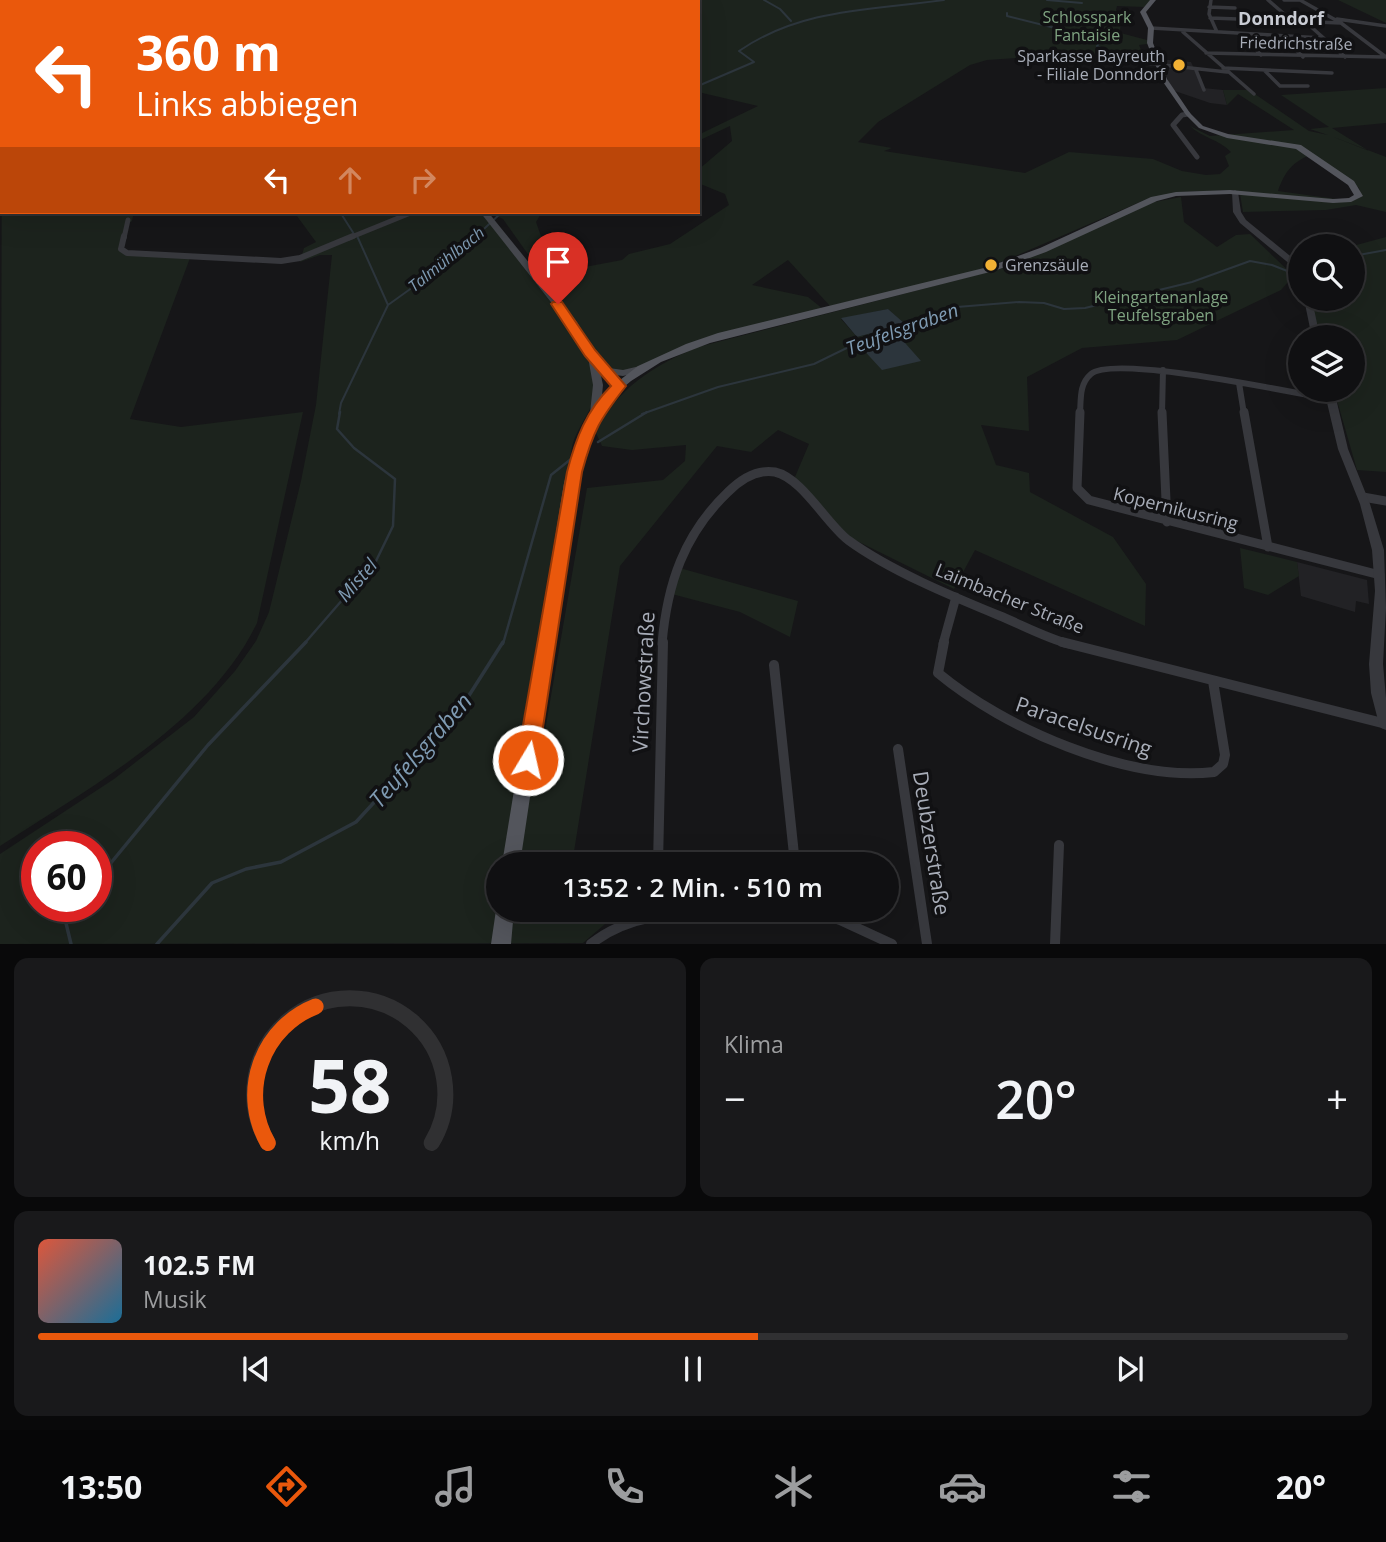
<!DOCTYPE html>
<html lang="de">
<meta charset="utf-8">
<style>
:root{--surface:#101012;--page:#19191b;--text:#f1f3f6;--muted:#9c9d9f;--line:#303032;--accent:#ea580c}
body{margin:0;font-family:"Open Sans",sans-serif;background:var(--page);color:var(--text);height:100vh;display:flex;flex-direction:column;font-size:26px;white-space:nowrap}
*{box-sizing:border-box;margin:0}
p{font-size:23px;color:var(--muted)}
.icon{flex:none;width:38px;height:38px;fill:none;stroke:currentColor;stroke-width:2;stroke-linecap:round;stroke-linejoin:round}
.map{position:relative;height:944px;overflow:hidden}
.details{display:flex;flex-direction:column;gap:14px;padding:14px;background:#09090a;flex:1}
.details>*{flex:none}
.hud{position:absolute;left:0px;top:0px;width:700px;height:214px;box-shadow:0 7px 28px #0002,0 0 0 2px var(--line);background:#ea580c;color:#fff;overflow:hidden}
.controls{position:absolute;left:1288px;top:234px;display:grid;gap:14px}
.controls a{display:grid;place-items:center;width:77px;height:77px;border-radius:50%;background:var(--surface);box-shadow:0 7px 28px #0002,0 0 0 2px var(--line);font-size:35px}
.speed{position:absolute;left:21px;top:831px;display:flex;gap:14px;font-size:35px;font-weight:700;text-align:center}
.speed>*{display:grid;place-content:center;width:91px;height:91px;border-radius:50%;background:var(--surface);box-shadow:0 7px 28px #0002,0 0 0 2px var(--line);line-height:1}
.speed .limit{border:10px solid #d22;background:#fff;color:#111}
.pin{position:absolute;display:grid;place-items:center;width:60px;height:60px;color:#fff;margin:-72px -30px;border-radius:50% 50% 50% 0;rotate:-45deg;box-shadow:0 0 7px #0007}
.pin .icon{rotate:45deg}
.me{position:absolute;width:77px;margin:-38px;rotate:9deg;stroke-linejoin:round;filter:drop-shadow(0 0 5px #0008)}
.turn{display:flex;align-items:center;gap:24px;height:147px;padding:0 21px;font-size:32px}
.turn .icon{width:91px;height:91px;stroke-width:2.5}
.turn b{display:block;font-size:49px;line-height:60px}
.lanes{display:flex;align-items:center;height:66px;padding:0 21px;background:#0003;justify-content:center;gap:35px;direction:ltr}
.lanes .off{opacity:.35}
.big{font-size:52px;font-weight:600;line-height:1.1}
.details .tile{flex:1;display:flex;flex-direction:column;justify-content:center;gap:10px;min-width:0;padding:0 24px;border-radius:14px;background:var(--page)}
.details .dial{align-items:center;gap:0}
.dial svg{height:182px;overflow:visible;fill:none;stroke:var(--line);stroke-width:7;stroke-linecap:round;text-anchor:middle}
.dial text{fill:var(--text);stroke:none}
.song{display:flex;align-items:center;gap:21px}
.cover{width:84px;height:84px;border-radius:10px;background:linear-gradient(135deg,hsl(10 70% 55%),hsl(200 70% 35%))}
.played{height:7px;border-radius:4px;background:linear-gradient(90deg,var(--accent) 55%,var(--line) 55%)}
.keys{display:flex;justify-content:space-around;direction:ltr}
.heat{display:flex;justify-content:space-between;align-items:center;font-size:38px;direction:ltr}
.details .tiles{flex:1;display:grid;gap:14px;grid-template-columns:1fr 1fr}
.tile:last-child{grid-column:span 2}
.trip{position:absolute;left:486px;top:852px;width:413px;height:70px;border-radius:35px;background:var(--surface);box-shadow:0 7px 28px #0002,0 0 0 2px var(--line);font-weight:600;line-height:70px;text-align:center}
.tab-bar{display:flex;height:112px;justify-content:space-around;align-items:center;background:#060607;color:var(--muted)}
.tab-bar .icon{width:49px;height:49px}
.tab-bar .active{color:var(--accent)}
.tab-bar b{font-size:32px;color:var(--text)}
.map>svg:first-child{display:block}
.built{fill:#222225}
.green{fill:#1c231d;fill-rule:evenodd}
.water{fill:#2c353c}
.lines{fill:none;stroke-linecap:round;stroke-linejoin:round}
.stream-far2{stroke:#2c353c;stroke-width:2}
.stream-far1{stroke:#2c353c;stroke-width:2.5}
.stream{stroke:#2c353c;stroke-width:3.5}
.minor-far4{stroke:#37383d;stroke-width:3.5}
.minor-far3{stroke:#37383d;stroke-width:5}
.minor-far2{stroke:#37383d;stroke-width:6}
.minor-far1{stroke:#37383d;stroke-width:9}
.minor{stroke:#37383d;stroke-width:10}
.tertiary{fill:#37383d;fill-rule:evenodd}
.secondary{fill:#45474d;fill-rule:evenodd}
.primary{fill:#53555c;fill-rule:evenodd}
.route{fill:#ea580c;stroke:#983908;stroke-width:2}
.poi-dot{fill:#f2b134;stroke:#111113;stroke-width:2.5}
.labels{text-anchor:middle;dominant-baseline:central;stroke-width:7;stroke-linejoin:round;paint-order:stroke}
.far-park-label{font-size:16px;fill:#7fa381;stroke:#111113}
.far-street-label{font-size:16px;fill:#a8adb8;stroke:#111113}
.far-poi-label{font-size:16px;fill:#a8adb8;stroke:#111113;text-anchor:end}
.far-water-label{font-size:16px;font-style:italic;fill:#7f9bb3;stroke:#111113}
.far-quarter-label{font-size:18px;font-weight:bold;fill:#c9ccd4;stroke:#111113}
.street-label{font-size:18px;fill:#a8adb8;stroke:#111113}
.water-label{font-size:19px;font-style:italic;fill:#7f9bb3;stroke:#111113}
.near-street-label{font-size:21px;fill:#a8adb8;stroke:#111113}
.near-water-label{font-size:23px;font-style:italic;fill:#7f9bb3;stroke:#111113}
</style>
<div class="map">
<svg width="1386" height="944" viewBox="0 0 1386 944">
<rect width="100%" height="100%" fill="#161618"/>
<!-- built -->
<path class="built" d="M1159,59l32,3 12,26 20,2 4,15 -17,-2 -38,-13z
M1297,562l70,18 2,24 -13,-3 -1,11 -54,-16z"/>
<!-- green -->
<path class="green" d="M263,0h888l-7,7 -27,-1 -1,4 6,6h-6l-1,5 6,2 -1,7 -7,1 34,9v4l-8,1 4,10h-5l9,7 -131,-4 -29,2 -17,5 -92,57 -20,20 34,6 -8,3 141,22 44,-21 84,7 29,12 24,4 14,-1 9,-8 -4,-10 6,-4c-12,-13 -29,-14 -41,-26l20,10 84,-6 -56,-36 -11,11 -4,-15h26l60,41 19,4 -18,-6 19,-2 -48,-32 105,-7v35l-54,5 37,23 -38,-15 55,21v55l-30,-7 -30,5 -83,2 -3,-18 -6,-4 -53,2 -34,7 -164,71 -153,36 -42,-46 -36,25 56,12 15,12 -90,21 -97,39 -11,3 -16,-3 -67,-94 80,-15 7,-6 41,-10 59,-39 -4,-11 -27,-11v-13l34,-29 -2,-15 -32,15v-6l60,-29 -60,-14v-90zM1313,154l46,34 2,9 -10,4 -73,-10c7,-20 15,-30 35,-37z
M1338,0h48v23z
M2,81v131h132l-2,9 -7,5 -5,24 70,8 -60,161 51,8 122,-15 -46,211c-48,100 -167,164 -257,223z
M1181,197l3,25 33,25 19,-12 14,-1 50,48h-12l-7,8 -104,50 -95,8 -55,29 2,54 -48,-6 15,40 33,8 1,19 83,45 33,47 -1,42 -170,-76 -21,39 -105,-52 -54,-60 14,-33 -31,-14 -27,22 -34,-6 -97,120 -48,298h-73v46h65l-1,11 49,-3 -29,25 -583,1v-90l114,-75 80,-62 41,-46 21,-30 13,-29 32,-131 15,-76 16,-150h-12l-20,7 4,-14 12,-6 -22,-30h187c29,37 111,127 115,171 1,25 -19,42 -24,64 -20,99 -36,199 -53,299l23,2 45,-260 76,-8 22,-19 1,-16 -54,5 -30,-4 -6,-13c19,-44 59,-68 102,-86l294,-76 162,-69zM888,309l16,15 -47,13 -16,-18zM37,847h59v59h-59z
M498,212h44l-6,10 6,17 -1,25 -4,3 -34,-48 -8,-4z
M1386,237v235l-29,-2 -23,-80h19v-52h-34l-8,-39h42v-52h-4z
M1240,548l57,14 2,14 -31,19 -24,-7z
M676,567l122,34 -8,36 -50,-25 -72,-19z"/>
<!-- water -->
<path class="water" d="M888,309l17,15 -48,13 -16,-19z
M898,335l23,26 -39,9 -23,-25z"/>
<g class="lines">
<!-- stream-far2 -->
<path class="stream-far2" d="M764,0l16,9 11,12
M1047,0l35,3
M1007,13v3l56,14
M1065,30l31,10
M1097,40l3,2 -3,4 24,13
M698,86l56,-24 -15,-11c62,-43 133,-41 205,-51
M340,212l14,22
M1353,256l33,-6
M388,305l64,-46 50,-47
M339,414l2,-11 47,-98 -30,-67
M642,414l76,-27 96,-23 47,-23 52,-14 44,-20 62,-5 25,1 20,6 21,-1 107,-26 58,-21 22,4 28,11"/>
<!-- stream-far1 -->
<path class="stream-far1" d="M598,442l49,-30
M304,644l72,-83 17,-35 2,-47 -41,-31 -17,-19 3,-17
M503,644l48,-169 20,-16"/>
<!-- stream -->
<path class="stream" d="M96,881l112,-136 98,-103
M71,944l-6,-25 11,-13
M157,944l55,-61 34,-14 35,-7 75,-40 105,-114 42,-66"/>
<!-- minor-far4 -->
<path class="minor-far4" d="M1211,0l-2,14 8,18
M1268,0l22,19 19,6 36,32
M1284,0h16
M1300,0l41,23 45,34
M385,2l2,-2
M1209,7l26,1
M1210,18l131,5
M1337,19l49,7
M1151,28l172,10
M1183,32l71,62
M1242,34l19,21
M1282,36l21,21
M1206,53l178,4
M1077,58l71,4
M1145,63l82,9
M1223,68l109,5
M1196,70l8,20
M1265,71l15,15h28"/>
<!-- minor-far3 -->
<path class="minor-far3" d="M1188,114l-6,1 -9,10 24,32
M124,238l4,-18
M349,238l64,-26"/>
<!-- minor-far2 -->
<path class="minor-far2" d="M124,236l-3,13 6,4 154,8 19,-3 53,-22
M1239,383l5,31
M1080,414c1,-14 -1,-30 11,-40 23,-20 202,19 239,25
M1162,414l1,-44"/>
<!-- minor-far1 -->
<path class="minor-far1" d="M1080,412l-3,76 12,12 291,75
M1162,412l5,110
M1244,412l24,135
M1363,497l23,4
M662,644c5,-60 22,-110 66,-152 12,-12 29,-23 47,-20 27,6 51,51 73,68 44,32 106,57 157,78 21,9 42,20 64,26
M943,644l13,-47"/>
<!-- minor -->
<path class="minor" d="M944,642l-6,31c66,55 189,109 276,99l9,-8 2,-9 -12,-74
M1062,642l324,82
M774,665l21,199
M898,749l29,195
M658,864l5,-222
M809,910l31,10 52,24
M591,944c43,-35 101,-31 154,-34
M1055,944l4,-99"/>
<!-- tertiary -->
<path class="tertiary" d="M1235,190l3,2 3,20 5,8 54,44v6h-3l-57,-47 -7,-11 -1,-20z
M1304,299h8l8,39h-8z
M1324,390h10l14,59 22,55 14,46 2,58 -3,56 3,34v32l-5,-2 -2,-4 -8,-31 -2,-29 6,-73 -3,-41 -12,-46 -22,-55z"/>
<!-- secondary -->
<path class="secondary" d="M279,0h6v2h-6z
M480,212h8l89,110 17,30 15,16 14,2 21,-5 5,3 -1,2 -25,6 -8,-1 9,11 -5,3 -4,-1 -15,-17 3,14 -3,30 -4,2 -6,-4 3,-28 -5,-28 -19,-32z"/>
<!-- primary -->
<path class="primary" d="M1150,0h6l-10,12 8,16 -1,15 14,36 23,34 13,13 25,8 73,11 53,36 9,15 -12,6 -18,1 -103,-9 -54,2 -19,5 -111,51 -52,19 -284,72 -49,19 -30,19 -13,11 -10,12 -13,21 -10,27 -8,31 -57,381h-18l62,-381 9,-31 11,-27 15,-25 12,-13 27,-21 48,-22 32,-11 270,-66 52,-19 111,-51 25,-5 54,-2 103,9 16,-1 5,-3 -6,-10 -52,-36 -69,-11 -28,-10 -13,-13 -25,-36 -14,-36 1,-15 -8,-16z
M499,903v7h15l-3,34h-20l5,-34z"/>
</g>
<!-- route -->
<path class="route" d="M553,302h9l33,48 31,36c-26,33 -33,45 -44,86l-44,288 -3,7 -7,3 -8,-3 -3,-7 50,-288c9,-34 19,-61 44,-86l-26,-30 -34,-52z"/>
<!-- markers -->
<g class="poi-dot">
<circle cx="1179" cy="65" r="7"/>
<circle cx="991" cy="265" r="7"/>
</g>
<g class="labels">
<!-- far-park labels -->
<g class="far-park-label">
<text x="1087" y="17">Schlosspark<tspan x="1087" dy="18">Fantaisie</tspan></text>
<text x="1161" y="297">Kleingartenanlage<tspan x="1161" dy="18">Teufelsgraben</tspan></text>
</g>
<!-- far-street labels -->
<g class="far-street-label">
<text transform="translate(1296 43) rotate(1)">Friedrichstraße</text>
</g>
<!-- far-poi labels -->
<g class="far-poi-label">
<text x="1165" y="56">Sparkasse Bayreuth<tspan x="1165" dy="18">- Filiale Donndorf</tspan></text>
<text x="1005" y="265" text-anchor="start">Grenzsäule</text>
</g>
<!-- far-water labels -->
<g class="far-water-label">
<text transform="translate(446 259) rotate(-39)">Talmühlbach</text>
</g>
<!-- far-quarter labels -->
<g class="far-quarter-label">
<text x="1281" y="18">Donndorf</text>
</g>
<!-- street labels -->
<g class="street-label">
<text transform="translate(1176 508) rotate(14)">Kopernikusring</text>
<text transform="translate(1010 598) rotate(22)">Laimbacher Straße</text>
</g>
<!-- water labels -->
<g class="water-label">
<text transform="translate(902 329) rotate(-20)">Teufelsgraben</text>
<text transform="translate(357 580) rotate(-49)">Mistel</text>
</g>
<!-- near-street labels -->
<g class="near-street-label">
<text transform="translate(643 682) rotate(-87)">Virchowstraße</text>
<text transform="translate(1084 726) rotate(19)">Paracelsusring</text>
<text transform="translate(932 843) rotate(81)">Deubzerstraße</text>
</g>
<!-- near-water labels -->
<g class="near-water-label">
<text transform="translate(420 750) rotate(-49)">Teufelsgraben</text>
</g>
</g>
</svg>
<div class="controls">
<a><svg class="icon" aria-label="search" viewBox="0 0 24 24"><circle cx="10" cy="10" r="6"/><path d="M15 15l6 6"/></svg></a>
<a><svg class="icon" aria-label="layers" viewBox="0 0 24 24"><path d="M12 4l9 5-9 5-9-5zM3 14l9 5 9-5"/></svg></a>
</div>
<div class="speed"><div class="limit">60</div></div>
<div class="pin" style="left:558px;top:304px;background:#d93025"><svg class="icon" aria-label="arrive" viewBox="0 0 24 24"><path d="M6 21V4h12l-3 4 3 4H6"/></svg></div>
<svg class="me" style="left:528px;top:760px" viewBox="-20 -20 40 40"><circle r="17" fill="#ea580c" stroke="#fff" stroke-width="3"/><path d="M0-11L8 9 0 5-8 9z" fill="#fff"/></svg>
<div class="trip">13:52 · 2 Min. · 510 m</div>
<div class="hud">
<div class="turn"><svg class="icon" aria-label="left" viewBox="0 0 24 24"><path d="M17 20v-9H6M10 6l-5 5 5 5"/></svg><div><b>360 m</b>Links abbiegen</div></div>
<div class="lanes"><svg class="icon" aria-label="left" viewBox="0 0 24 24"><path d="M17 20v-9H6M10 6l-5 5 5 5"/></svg><svg class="icon off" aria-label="ahead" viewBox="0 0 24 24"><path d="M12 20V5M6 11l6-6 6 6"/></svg><svg class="icon off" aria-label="right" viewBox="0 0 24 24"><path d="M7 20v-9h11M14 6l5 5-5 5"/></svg></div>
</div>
</div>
<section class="details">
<div class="tiles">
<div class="tile dial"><svg viewBox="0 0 100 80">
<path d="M14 69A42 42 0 1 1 86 69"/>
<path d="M14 69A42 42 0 0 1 35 9" stroke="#ea580c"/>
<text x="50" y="56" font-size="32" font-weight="700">58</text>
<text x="50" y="72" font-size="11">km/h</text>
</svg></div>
<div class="tile"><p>Klima</p>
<div class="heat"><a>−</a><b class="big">20°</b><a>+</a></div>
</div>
<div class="tile">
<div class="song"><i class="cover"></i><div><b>102.5 FM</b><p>Musik</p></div></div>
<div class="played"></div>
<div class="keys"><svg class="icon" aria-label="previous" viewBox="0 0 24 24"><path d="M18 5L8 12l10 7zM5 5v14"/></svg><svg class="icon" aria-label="pause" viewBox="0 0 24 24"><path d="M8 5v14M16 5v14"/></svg><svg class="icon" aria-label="next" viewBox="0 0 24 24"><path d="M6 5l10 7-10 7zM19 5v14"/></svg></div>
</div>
</div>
</section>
<nav class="tab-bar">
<b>13:50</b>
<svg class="icon active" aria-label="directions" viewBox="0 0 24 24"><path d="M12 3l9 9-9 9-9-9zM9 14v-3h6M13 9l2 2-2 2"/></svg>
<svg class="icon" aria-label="music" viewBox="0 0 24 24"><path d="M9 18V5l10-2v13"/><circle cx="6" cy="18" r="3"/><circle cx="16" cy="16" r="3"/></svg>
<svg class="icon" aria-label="phone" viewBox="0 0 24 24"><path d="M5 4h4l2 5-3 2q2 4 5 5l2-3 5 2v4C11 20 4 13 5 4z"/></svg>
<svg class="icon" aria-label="climate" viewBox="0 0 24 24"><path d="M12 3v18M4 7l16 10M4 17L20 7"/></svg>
<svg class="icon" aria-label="car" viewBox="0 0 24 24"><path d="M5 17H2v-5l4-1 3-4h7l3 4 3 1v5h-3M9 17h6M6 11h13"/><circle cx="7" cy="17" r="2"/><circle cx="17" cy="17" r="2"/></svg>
<svg class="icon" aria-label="filters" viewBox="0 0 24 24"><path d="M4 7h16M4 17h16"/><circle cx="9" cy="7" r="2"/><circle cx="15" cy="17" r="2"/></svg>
<b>20°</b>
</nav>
